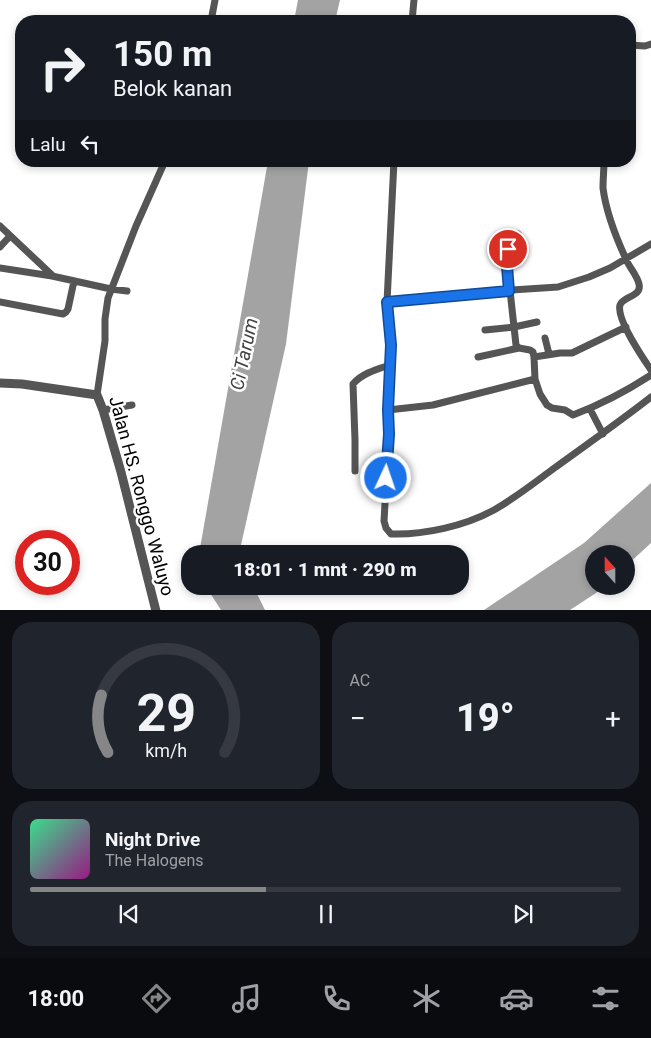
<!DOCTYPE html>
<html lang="id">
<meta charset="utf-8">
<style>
:root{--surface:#171b24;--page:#20242c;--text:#f1f3f6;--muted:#9ea1a6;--line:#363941;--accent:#858687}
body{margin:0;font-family:Roboto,sans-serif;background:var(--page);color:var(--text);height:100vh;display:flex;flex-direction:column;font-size:19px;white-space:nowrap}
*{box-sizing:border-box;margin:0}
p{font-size:16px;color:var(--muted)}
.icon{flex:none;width:28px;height:28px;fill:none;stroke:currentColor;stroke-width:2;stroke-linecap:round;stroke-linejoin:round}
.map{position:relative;height:610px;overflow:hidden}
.side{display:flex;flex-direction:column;gap:12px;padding:12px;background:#0d0f14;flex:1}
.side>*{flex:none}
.top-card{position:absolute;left:15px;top:15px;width:621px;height:152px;border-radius:20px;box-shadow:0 2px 8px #0003;background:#171b24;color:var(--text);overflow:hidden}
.needle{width:32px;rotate:339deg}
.buttons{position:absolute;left:585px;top:545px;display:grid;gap:10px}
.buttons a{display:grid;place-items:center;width:50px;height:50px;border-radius:50%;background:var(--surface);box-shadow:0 2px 8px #0003;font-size:25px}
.speed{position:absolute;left:15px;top:530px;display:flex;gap:10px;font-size:25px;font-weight:700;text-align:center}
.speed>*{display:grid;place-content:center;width:65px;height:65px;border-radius:50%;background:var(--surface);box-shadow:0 2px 8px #0003;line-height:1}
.speed .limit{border:8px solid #d22;background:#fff;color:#111}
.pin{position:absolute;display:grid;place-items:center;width:42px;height:42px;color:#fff;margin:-21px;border:2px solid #fff;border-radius:50%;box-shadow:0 1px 5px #0007}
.me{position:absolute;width:55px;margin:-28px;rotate:3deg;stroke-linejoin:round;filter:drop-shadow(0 0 4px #0008)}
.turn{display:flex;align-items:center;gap:18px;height:105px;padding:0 15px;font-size:22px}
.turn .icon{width:65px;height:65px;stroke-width:2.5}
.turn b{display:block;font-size:35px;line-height:42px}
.then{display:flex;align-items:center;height:48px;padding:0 15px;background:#0003;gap:10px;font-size:19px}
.big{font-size:38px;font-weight:800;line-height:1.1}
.side .widget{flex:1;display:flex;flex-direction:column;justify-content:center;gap:8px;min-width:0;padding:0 18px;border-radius:20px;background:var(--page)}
.side .dial{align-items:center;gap:0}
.dial svg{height:130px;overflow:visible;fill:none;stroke:var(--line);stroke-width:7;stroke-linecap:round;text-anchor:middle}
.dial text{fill:var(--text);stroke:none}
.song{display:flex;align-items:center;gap:15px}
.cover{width:60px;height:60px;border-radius:8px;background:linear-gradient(135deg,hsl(150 70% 55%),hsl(310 70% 35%))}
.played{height:5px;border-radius:2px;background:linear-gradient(90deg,var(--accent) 40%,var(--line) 40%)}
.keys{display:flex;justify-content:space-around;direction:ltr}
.heat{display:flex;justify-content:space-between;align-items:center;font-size:28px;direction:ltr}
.side .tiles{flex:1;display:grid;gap:12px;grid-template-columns:1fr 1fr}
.widget:last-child{grid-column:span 2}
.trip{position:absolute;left:181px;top:545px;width:288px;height:50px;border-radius:20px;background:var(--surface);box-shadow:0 2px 8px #0003;font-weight:800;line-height:50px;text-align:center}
.menu{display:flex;height:80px;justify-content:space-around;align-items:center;background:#090b0e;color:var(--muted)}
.menu .icon{width:35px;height:35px}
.menu .on{color:var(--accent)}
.menu b{font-size:22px;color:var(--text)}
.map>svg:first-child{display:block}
.water{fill:#a3a3a3}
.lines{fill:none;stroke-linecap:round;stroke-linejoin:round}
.minor{stroke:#555;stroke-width:7}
.tertiary{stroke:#555;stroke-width:9}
.route-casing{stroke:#114b97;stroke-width:12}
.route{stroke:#1a73e8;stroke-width:9}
.labels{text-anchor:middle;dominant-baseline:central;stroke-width:5;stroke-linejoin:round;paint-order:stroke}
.street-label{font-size:18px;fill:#000;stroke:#fff}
.water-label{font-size:19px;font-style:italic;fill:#444;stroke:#fff}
</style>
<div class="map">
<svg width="651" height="611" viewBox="0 0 651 611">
<rect width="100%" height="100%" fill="#fff"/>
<!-- water -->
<path class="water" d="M298,0h42l-5,21h-41z
M268,161h41l-23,183 -47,210h-40z
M651,483v60l-25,23v-12h-32v32h10l-8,7 -26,17h-86l100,-67z
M208,586h45l12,24h-44l-11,-17z"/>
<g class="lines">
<!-- minor -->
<path class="minor" d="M211,21l4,-21
M412,21l2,-21
M630,45l15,1 6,-2
M394,161l-7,141 4,43 -3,65 1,24 -5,87 2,7 5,6c33,1 74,-8 103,-24 21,-12 40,-27 59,-41 33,-24 66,-47 98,-72
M604,161c0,9 -1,18 -1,27 3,24 12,47 22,69 3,9 12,18 14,27 3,13 -16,12 -19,21 -4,14 23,53 31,65
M0,226l52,49
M518,234l-8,10 -4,10 8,73 2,18 3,3
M0,247l10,-11
M0,268l52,8 59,13 16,2
M0,302l63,12 3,-2 2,-3 6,-28
M387,302l109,-11 62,-4 31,-10 21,-9 41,-24
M485,330l29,-3 23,-5
M545,338l4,16
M478,357l41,-9 11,2 3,2 1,5 1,22 5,15 7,11 5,3 13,2 8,5c29,-11 52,-23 78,-40
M534,357l26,-4h12l54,-26
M97,395l8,-54v-22l3,-21 28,-72 29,-65
M590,409l13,25
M103,410l29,-5
M388,410l45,-5 102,-26
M355,471v-31l-2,-56c9,-11 25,-15 37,-19"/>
<!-- tertiary -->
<path class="tertiary" d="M0,383l22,1 75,11 6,15 18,62 35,139"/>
</g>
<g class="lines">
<defs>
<path id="route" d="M386,478l3,-44 -1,-24 3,-65 -4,-43 122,-11 -3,-37 2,-5"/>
</defs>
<!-- route casing -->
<use href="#route" class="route-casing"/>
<!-- route -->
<use href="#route" class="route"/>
</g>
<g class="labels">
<!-- street labels -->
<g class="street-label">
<text transform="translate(142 496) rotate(75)">Jalan HS. Ronggo Waluyo</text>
</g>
<!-- water labels -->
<g class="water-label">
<text transform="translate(244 354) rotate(-78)">Ci Tarum</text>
</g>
</g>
</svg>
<div class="buttons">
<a><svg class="needle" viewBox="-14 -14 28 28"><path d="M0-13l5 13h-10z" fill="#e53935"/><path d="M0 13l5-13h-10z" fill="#9ea1a6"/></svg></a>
</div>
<div class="speed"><div class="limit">30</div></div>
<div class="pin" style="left:508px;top:249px;background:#d93025"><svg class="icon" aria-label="arrive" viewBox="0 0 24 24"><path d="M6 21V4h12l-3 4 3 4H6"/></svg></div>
<svg class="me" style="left:386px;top:478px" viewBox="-20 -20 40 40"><circle r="17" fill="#1a73e8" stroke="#fff" stroke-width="3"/><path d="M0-11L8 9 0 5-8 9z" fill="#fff"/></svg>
<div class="trip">18:01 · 1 mnt · 290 m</div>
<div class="top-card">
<div class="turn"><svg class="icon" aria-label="right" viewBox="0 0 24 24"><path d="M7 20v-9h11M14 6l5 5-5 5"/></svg><div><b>150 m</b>Belok kanan</div></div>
<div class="then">Lalu<svg class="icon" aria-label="left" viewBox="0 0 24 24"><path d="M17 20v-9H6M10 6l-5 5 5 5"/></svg></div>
</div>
</div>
<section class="side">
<div class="tiles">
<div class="widget dial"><svg viewBox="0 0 100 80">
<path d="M14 69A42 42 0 1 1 86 69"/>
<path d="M14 69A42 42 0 0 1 10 34" stroke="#858687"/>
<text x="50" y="56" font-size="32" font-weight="700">29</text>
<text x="50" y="72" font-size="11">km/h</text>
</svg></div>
<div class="widget"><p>AC</p>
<div class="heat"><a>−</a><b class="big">19°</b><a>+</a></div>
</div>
<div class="widget">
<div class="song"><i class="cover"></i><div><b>Night Drive</b><p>The Halogens</p></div></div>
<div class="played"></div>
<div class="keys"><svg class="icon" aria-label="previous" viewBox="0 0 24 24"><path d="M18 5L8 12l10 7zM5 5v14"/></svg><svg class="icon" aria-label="pause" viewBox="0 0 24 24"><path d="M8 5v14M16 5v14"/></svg><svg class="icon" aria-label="next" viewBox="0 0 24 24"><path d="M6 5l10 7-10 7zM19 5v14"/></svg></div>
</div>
</div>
</section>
<nav class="menu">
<b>18:00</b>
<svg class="icon on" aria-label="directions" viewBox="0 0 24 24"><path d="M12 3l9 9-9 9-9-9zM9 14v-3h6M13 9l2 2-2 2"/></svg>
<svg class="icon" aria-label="music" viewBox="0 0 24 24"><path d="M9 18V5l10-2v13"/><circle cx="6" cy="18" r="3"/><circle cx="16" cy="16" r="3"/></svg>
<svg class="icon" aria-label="phone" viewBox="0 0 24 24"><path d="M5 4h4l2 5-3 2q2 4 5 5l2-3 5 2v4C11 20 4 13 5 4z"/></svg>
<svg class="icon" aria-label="climate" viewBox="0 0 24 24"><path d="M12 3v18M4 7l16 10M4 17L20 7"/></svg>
<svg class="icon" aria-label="car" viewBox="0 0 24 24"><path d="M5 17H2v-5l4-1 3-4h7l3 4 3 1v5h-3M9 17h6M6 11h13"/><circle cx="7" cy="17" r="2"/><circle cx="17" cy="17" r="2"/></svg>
<svg class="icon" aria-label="filters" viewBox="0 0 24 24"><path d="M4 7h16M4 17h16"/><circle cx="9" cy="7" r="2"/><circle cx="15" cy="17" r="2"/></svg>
</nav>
